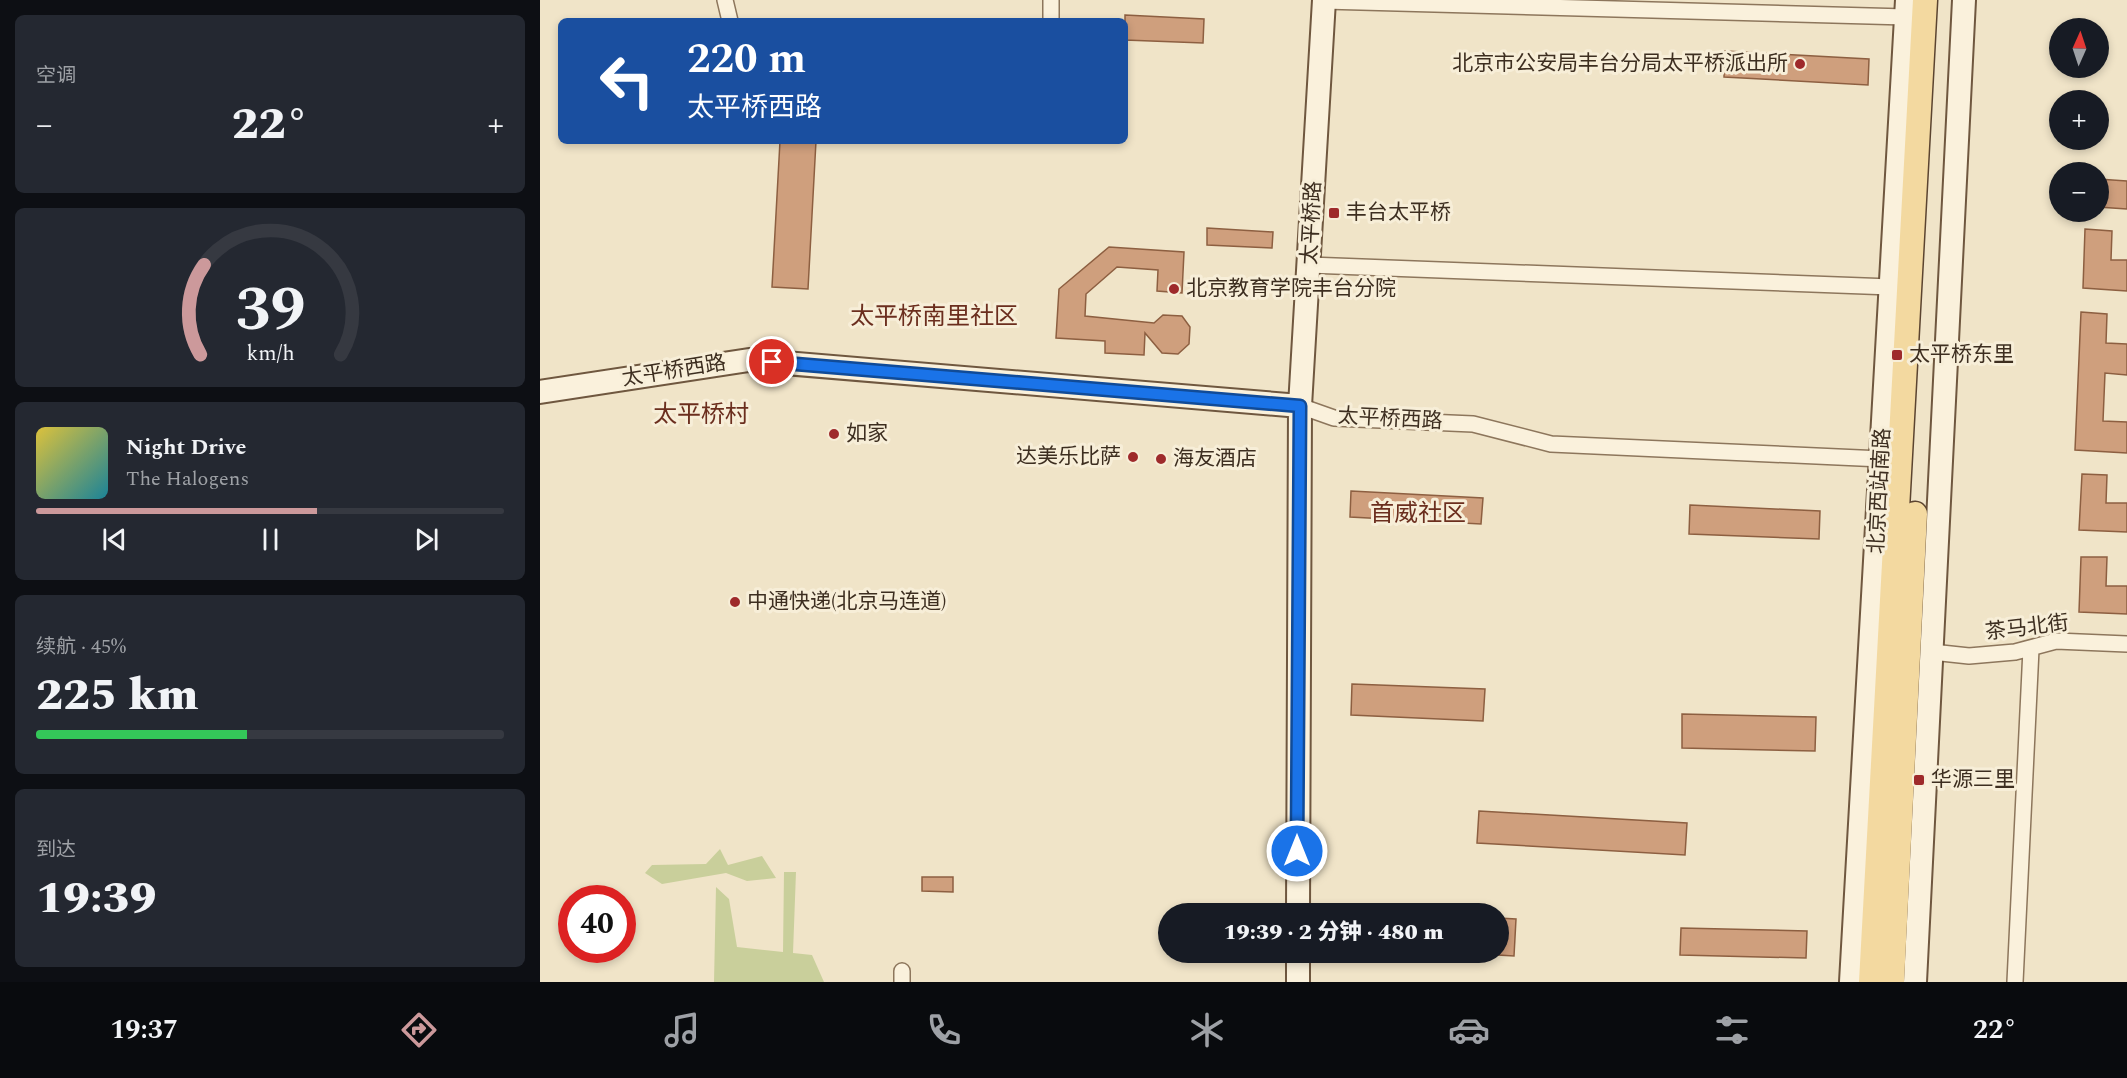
<!DOCTYPE html>
<html lang="zh">
<meta charset="utf-8">
<style>
:root{--surface:#171b24;--page:#242831;--text:#f1f3f6;--muted:#9ea1a6;--line:#363941;--accent:#cc999b}
body{margin:0;font-family:Spectral,"Noto Sans SC",serif;background:var(--page);color:var(--text);height:100vh;display:flex;flex-direction:column;font-size:22px;white-space:nowrap}
*{box-sizing:border-box;margin:0}
p{font-size:20px;color:var(--muted)}
.icon{flex:none;width:33px;height:33px;fill:none;stroke:currentColor;stroke-width:2;stroke-linecap:round;stroke-linejoin:round}
.map{position:relative;flex:1;overflow:hidden}
.panel{display:flex;flex-direction:column;gap:15px;padding:15px;background:#0d0f14;width:540px}
.panel>*{flex:none}
.guide{position:absolute;left:18px;top:18px;width:570px;height:126px;border-radius:9px;box-shadow:0 3px 9px #0003;background:#1a4fa0;color:#fff;overflow:hidden}
.needle{width:39px;rotate:3deg}
.tools{position:absolute;left:1509px;top:18px;display:grid;gap:12px}
.tools a{display:grid;place-items:center;width:60px;height:60px;border-radius:50%;background:var(--surface);box-shadow:0 3px 9px #0003;font-size:30px}
.speed{position:absolute;left:18px;top:885px;display:flex;gap:12px;font-size:30px;font-weight:700;text-align:center}
.speed>*{display:grid;place-content:center;width:78px;height:78px;border-radius:50%;background:var(--surface);box-shadow:0 3px 9px #0003;line-height:1}
.speed .limit{border:9px solid #d22;background:#fff;color:#111}
.pin{position:absolute;display:grid;place-items:center;width:51px;height:51px;color:#fff;margin:-26px;border:3px solid #fff;border-radius:50%;box-shadow:0 2px 6px #0007}
.me{position:absolute;width:66px;margin:-33px;rotate:0deg;stroke-linejoin:round;filter:drop-shadow(0 0 4px #0008)}
.turn{display:flex;align-items:center;gap:21px;height:126px;padding:0 30px;font-size:27px}
.turn .icon{width:78px;height:78px;stroke-width:2.5}
.turn b{display:block;font-size:42px;line-height:51px}
.big{font-size:45px;font-weight:800;line-height:1.1}
.panel .tile{flex:1;display:flex;flex-direction:column;justify-content:center;gap:9px;min-width:0;padding:0 21px;border-radius:9px;background:var(--page)}
.panel .dial{align-items:center;gap:0}
.dial svg{height:156px;overflow:visible;fill:none;stroke:var(--line);stroke-width:7;stroke-linecap:round;text-anchor:middle}
.dial text{fill:var(--text);stroke:none}
.song{display:flex;align-items:center;gap:18px}
.cover{width:72px;height:72px;border-radius:9px;background:linear-gradient(135deg,hsl(50 70% 55%),hsl(190 70% 35%))}
.played{height:6px;border-radius:3px;background:linear-gradient(90deg,var(--accent) 60%,var(--line) 60%)}
.keys{display:flex;justify-content:space-around;direction:ltr}
.heat{display:flex;justify-content:space-between;align-items:center;font-size:33px;direction:ltr}
.charge{height:9px;border-radius:4px;background:linear-gradient(90deg,#34c759 45%,var(--line) 0)}
.trip{position:absolute;left:618px;top:903px;width:351px;height:60px;border-radius:30px;background:var(--surface);box-shadow:0 3px 9px #0003;font-weight:800;line-height:60px;text-align:center}
.tabs{display:flex;height:96px;justify-content:space-around;align-items:center;background:#090b0e;color:var(--muted)}
.tabs .icon{width:42px;height:42px}
.tabs .selected{color:var(--accent)}
.tabs b{font-size:27px;color:var(--text)}
main{display:flex;flex:1;min-height:0}
.map>svg:first-child{display:block}
.green{fill:#c9cf9b}
.building{fill:#cf9f7d;stroke:#8d5f41;stroke-width:1.5}
.lines{fill:none;stroke-linecap:round;stroke-linejoin:round}
.street-casing{stroke:#8d765c;stroke-width:18}
.secondary-casing{stroke:#6f573f;stroke-width:26}
.primary-casing{stroke:#5b4430;stroke-width:27}
.street{stroke:#faf1dc;stroke-width:15}
.secondary{stroke:#faf1dc;stroke-width:22}
.primary{stroke:#f3d9a0;stroke-width:24}
.route-casing{stroke:#114b97;stroke-width:15}
.route{stroke:#1a73e8;stroke-width:10}
.poi-dot{fill:#9e2a2b;stroke:#f7eed8;stroke-width:2}
.labels{text-anchor:middle;dominant-baseline:central;stroke-width:6;stroke-linejoin:round;paint-order:stroke}
.poi-label{font-size:21px;fill:#3d2e20;stroke:#f7eed8;text-anchor:start}
.street-label{font-size:21px;fill:#3d2e20;stroke:#f7eed8}
.quarter-label{font-size:24px;fill:#6b2e1e;stroke:#f7eed8}
</style>
<main>
<section class="panel">
<div class="tile"><p>空调</p>
<div class="heat"><a>−</a><b class="big">22°</b><a>+</a></div>
</div>
<div class="tile dial"><svg viewBox="0 0 100 80">
<path d="M14 69A42 42 0 1 1 86 69"/>
<path d="M14 69A42 42 0 0 1 16 23" stroke="#cc999b"/>
<text x="50" y="56" font-size="32" font-weight="700">39</text>
<text x="50" y="72" font-size="11">km/h</text>
</svg></div>
<div class="tile">
<div class="song"><i class="cover"></i><div><b>Night Drive</b><p>The Halogens</p></div></div>
<div class="played"></div>
<div class="keys"><svg class="icon" aria-label="previous" viewBox="0 0 24 24"><path d="M18 5L8 12l10 7zM5 5v14"/></svg><svg class="icon" aria-label="pause" viewBox="0 0 24 24"><path d="M8 5v14M16 5v14"/></svg><svg class="icon" aria-label="next" viewBox="0 0 24 24"><path d="M6 5l10 7-10 7zM19 5v14"/></svg></div>
</div>
<div class="tile"><p>续航 · 45%</p><b class="big">225 km</b><div class="charge"></div></div>
<div class="tile"><p>到达</p><b class="big">19:39</b></div>
</section>
<div class="map">
<svg width="1587" height="982" viewBox="0 0 1587 982">
<rect width="100%" height="100%" fill="#f0e4c8"/>
<!-- green -->
<path class="green" d="M180,849l8,16 34,-9 14,22 -29,3 -21,-8 -64,11 -17,-11 7,-8 54,-1z
M244,872h12l-3,81 19,2 12,27h-110l2,-95 13,12 8,48 46,5z"/>
<!-- building -->
<path class="building" d="M585,15l79,4 -1,24 -78,-3z
M1185,51l144,8 -1,26 -144,-8z
M240,141h36l-8,148 -36,-2z
M1558,179l29,2v28l-29,-2z
M667,228l66,4 -1,16 -65,-3z
M1545,229l27,2 -1,29h16v31l-44,-3z
M569,247l75,5 -2,41 -25,-2 1,-21 -41,-3 -31,27 -1,22 69,7 9,-8 19,1 8,11 -1,17 -11,10 -16,-1 -17,-20 -1,22 -39,-2v-12l-49,-3 3,-49z
M1541,312l26,2 -1,29 21,1v31l-22,-2 -2,48 24,1v31l-52,-3z
M1542,474l25,1 -1,28h21v29l-48,-2z
M811,491l132,7 -2,26 -131,-7z
M1150,505l130,6 -1,28 -130,-5z
M1541,557h26l-1,29h21v28l-48,-2z
M812,684l133,5 -2,32 -132,-6z
M1142,714l134,3 -1,34 -133,-3z
M939,811l208,12 -2,32 -208,-12z
M382,877h31v15l-31,-1z
M958,918l18,1 -2,37 -16,-1z
M1141,928l126,3 -1,27 -126,-3z"/>
<g class="lines">
<defs>
<path id="street" d="M185,0l5,21
M784,1l582,16
M511,21v-21
M769,265l582,22
M760,406l34,12 139,6 78,20 331,15
M1392,652l37,4 46,-4 41,-11 71,3
M362,982v-11
M1475,982l16,-333"/>
<path id="secondary" d="M0,392l209,-32 551,46
M758,914l2,-508 24,-406
M758,952v30
M1311,982l56,-982
M1375,982l49,-982"/>
<path id="primary" d="M1331,982l54,-982
M1352,982l23,-468"/>
</defs>
<!-- street casing -->
<use href="#street" class="street-casing"/>
<!-- secondary casing -->
<use href="#secondary" class="secondary-casing"/>
<!-- primary casing -->
<use href="#primary" class="primary-casing"/>
<!-- street -->
<use href="#street" class="street"/>
<!-- secondary -->
<use href="#secondary" class="secondary"/>
<!-- primary -->
<use href="#primary" class="primary"/>
</g>
<g class="lines">
<defs>
<path id="route" d="M232,362l528,44 -3,445"/>
</defs>
<!-- route casing -->
<use href="#route" class="route-casing"/>
<!-- route -->
<use href="#route" class="route"/>
</g>
<!-- markers -->
<g class="poi-dot">
<circle cx="1260" cy="64" r="6"/>
<rect x="788" y="207" width="12" height="12" rx="3"/>
<circle cx="634" cy="289" r="6"/>
<rect x="1351" y="349" width="12" height="12" rx="3"/>
<circle cx="294" cy="434" r="6"/>
<circle cx="593" cy="457" r="6"/>
<circle cx="621" cy="459" r="6"/>
<circle cx="195" cy="602" r="6"/>
<rect x="1373" y="774" width="12" height="12" rx="3"/>
</g>
<g class="labels">
<!-- poi labels -->
<g class="poi-label">
<text x="1248" y="64" text-anchor="end">北京市公安局丰台分局太平桥派出所</text>
<text x="806" y="213">丰台太平桥</text>
<text x="646" y="289">北京教育学院丰台分院</text>
<text x="1369" y="355">太平桥东里</text>
<text x="306" y="434">如家</text>
<text x="581" y="457" text-anchor="end">达美乐比萨</text>
<text x="633" y="459">海友酒店</text>
<text x="207" y="602">中通快递(北京马连道)</text>
<text x="1391" y="780">华源三里</text>
</g>
<!-- street labels -->
<g class="street-label">
<text transform="translate(772 223) rotate(-87)">太平桥路</text>
<text transform="translate(134 371) rotate(-9)">太平桥西路</text>
<text transform="translate(850 419) rotate(3)">太平桥西路</text>
<text transform="translate(1340 491) rotate(-87)">北京西站南路</text>
<text transform="translate(1487 628) rotate(-7)">茶马北街</text>
</g>
<!-- quarter labels -->
<g class="quarter-label">
<text x="394" y="317">太平桥南里社区</text>
<text x="161" y="415">太平桥村</text>
<text x="878" y="514">首威社区</text>
</g>
</g>
</svg>
<div class="tools">
<a><svg class="needle" viewBox="-14 -14 28 28"><path d="M0-13l5 13h-10z" fill="#e53935"/><path d="M0 13l5-13h-10z" fill="#9ea1a6"/></svg></a>
<a>+</a>
<a>−</a>
</div>
<div class="speed"><div class="limit">40</div></div>
<div class="pin" style="left:232px;top:362px;background:#d93025"><svg class="icon" aria-label="arrive" viewBox="0 0 24 24"><path d="M6 21V4h12l-3 4 3 4H6"/></svg></div>
<svg class="me" style="left:757px;top:851px" viewBox="-20 -20 40 40"><circle r="17" fill="#1a73e8" stroke="#fff" stroke-width="3"/><path d="M0-11L8 9 0 5-8 9z" fill="#fff"/></svg>
<div class="trip">19:39 · 2 分钟 · 480 m</div>
<div class="guide">
<div class="turn"><svg class="icon" aria-label="left" viewBox="0 0 24 24"><path d="M17 20v-9H6M10 6l-5 5 5 5"/></svg><div><b>220 m</b>太平桥西路</div></div>
</div>
</div>
</main>
<nav class="tabs">
<b>19:37</b>
<svg class="icon selected" aria-label="directions" viewBox="0 0 24 24"><path d="M12 3l9 9-9 9-9-9zM9 14v-3h6M13 9l2 2-2 2"/></svg>
<svg class="icon" aria-label="music" viewBox="0 0 24 24"><path d="M9 18V5l10-2v13"/><circle cx="6" cy="18" r="3"/><circle cx="16" cy="16" r="3"/></svg>
<svg class="icon" aria-label="phone" viewBox="0 0 24 24"><path d="M5 4h4l2 5-3 2q2 4 5 5l2-3 5 2v4C11 20 4 13 5 4z"/></svg>
<svg class="icon" aria-label="climate" viewBox="0 0 24 24"><path d="M12 3v18M4 7l16 10M4 17L20 7"/></svg>
<svg class="icon" aria-label="car" viewBox="0 0 24 24"><path d="M5 17H2v-5l4-1 3-4h7l3 4 3 1v5h-3M9 17h6M6 11h13"/><circle cx="7" cy="17" r="2"/><circle cx="17" cy="17" r="2"/></svg>
<svg class="icon" aria-label="filters" viewBox="0 0 24 24"><path d="M4 7h16M4 17h16"/><circle cx="9" cy="7" r="2"/><circle cx="15" cy="17" r="2"/></svg>
<b>22°</b>
</nav>
